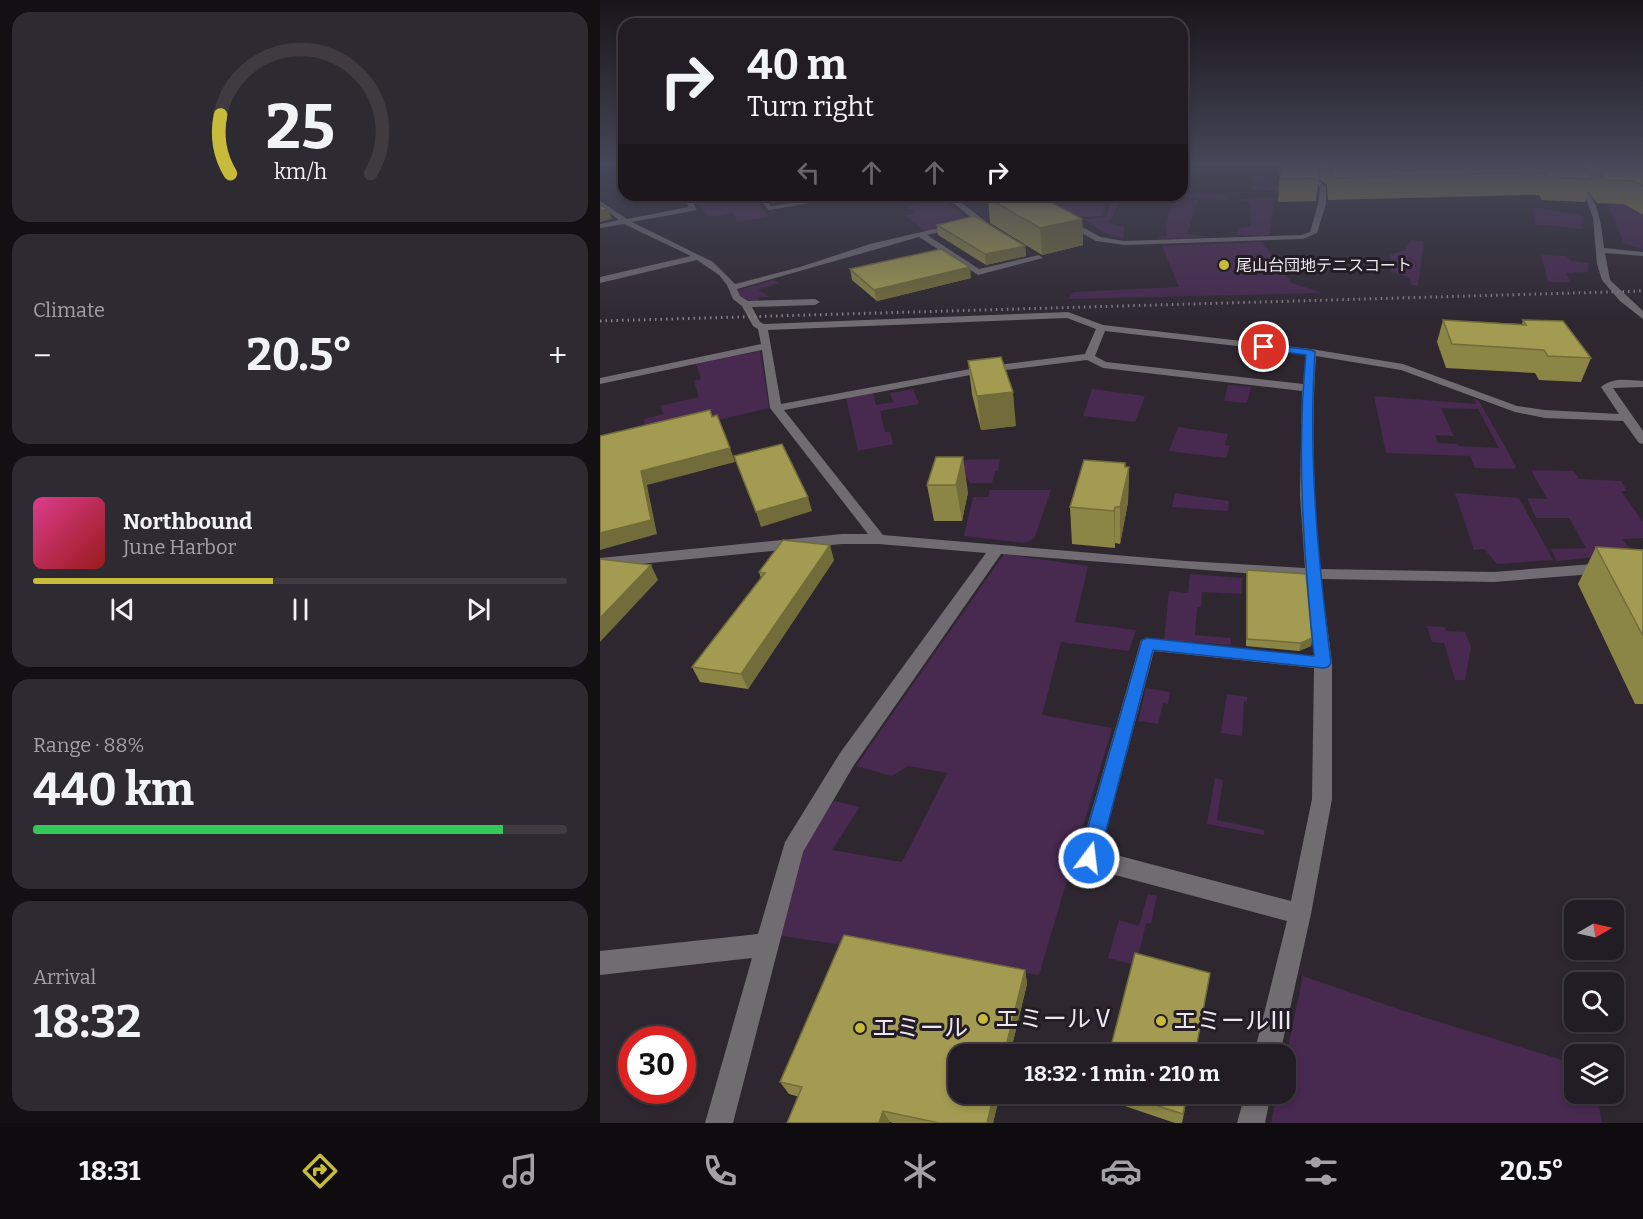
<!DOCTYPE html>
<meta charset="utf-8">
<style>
:root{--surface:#221d24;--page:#2e2a31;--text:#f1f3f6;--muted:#a2a2a6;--line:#3f3b41;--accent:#c8bb3b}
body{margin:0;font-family:Bitter,"Noto Sans JP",serif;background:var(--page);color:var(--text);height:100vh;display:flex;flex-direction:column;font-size:22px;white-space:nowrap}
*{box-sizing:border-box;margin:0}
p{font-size:20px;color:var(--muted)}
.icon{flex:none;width:33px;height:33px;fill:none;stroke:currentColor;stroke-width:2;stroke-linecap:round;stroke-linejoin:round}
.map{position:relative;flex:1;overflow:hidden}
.drawer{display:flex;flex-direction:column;gap:12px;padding:12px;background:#131014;width:600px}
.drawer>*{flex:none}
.banner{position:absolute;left:18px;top:18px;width:570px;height:183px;border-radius:18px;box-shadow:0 3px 9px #0003,0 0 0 2px var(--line);background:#221d24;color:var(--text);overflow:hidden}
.needle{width:39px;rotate:81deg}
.fabs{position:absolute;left:964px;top:900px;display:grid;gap:12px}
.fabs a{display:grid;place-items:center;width:60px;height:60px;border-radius:12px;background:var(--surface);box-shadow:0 3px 9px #0003,0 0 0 2px var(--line);font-size:30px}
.speed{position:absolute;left:18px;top:1026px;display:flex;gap:12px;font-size:30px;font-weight:700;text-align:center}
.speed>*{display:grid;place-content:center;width:78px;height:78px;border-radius:50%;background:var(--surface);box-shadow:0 3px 9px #0003,0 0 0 2px var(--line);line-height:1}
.speed .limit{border:9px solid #d22;background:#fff;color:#111}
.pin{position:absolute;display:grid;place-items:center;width:51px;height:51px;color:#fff;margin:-26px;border:3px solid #fff;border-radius:50%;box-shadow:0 2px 6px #0007}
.me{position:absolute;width:66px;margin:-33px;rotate:15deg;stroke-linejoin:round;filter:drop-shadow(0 0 4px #0008)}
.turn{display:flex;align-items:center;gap:21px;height:126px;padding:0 30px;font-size:27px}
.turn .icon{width:78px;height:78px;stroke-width:2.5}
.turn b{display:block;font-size:42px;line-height:51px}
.lanes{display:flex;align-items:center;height:57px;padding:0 30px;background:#0003;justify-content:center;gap:30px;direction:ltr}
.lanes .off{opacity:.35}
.big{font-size:45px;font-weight:700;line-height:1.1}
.drawer .card{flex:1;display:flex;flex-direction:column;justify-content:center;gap:9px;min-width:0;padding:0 21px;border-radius:18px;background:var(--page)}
.drawer .dial{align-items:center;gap:0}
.dial svg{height:156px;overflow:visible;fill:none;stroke:var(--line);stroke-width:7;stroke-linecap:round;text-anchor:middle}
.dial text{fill:var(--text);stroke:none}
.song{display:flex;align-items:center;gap:18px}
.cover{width:72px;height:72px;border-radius:9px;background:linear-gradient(135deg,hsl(330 70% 55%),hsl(0 70% 35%))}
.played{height:6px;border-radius:3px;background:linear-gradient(90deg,var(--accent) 45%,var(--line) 45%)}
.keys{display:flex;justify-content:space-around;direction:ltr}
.heat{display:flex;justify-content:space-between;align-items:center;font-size:33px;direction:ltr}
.charge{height:9px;border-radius:4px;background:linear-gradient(90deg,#34c759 88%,var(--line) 0)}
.trip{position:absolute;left:348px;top:1044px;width:348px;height:60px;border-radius:18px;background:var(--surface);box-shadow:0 3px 9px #0003,0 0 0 2px var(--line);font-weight:700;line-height:60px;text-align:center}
.tab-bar{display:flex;height:96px;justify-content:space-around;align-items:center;background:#0e0c0e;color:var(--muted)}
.tab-bar .icon{width:42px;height:42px}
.tab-bar .current{color:var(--accent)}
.tab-bar b{font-size:27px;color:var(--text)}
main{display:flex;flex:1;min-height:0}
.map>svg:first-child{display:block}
.green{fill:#482950;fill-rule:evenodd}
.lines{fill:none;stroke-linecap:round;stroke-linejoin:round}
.minor{fill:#706c71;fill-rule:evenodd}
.tertiary{fill:#706c71;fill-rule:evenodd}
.rail{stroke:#857f86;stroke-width:3;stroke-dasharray:1.5 4;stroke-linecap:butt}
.wall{fill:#8b8546}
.shaded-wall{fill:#716c39}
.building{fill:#a29b51;stroke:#716c39;stroke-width:1.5}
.route{fill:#1a73e8;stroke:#114b97;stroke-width:1.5}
.poi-dot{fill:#c8bb3b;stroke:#241d26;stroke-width:2}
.labels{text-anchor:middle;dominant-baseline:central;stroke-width:6;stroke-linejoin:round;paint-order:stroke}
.far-poi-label{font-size:16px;fill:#ece7ed;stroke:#241d26;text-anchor:start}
.near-poi-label{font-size:24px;fill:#ece7ed;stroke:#241d26;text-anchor:start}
</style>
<main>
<section class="drawer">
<div class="card dial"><svg viewBox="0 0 100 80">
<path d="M14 69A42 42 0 1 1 86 69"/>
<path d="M14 69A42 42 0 0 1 9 39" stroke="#c8bb3b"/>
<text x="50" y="56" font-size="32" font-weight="700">25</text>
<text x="50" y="72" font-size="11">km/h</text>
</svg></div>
<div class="card"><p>Climate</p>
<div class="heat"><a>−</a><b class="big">20.5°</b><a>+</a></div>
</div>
<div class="card">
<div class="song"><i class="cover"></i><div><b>Northbound</b><p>June Harbor</p></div></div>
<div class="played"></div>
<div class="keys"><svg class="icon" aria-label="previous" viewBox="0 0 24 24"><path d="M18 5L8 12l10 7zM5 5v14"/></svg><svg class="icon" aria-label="pause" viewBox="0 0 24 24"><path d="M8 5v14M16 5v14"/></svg><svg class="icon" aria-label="next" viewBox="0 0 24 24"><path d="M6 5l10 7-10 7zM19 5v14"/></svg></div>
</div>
<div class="card"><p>Range · 88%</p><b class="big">440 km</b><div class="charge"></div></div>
<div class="card"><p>Arrival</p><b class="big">18:32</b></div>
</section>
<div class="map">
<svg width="1043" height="1123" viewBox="0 0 1043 1123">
<rect width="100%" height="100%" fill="#2e2730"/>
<!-- green -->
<path class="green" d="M625,165h22l35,26 -28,-1 -6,-3 10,-2 -28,-19z
M582,193l45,2v5l-59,-3 30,3 -11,34 24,3 -49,2 -5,-2 10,-1 -2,-14 8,-19 -9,-1 2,-5 -5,-2h21z
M1003,193l37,10 -16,2 19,11v34l-19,-7z
M117,195h36l16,22 -32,5 -3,-9 -25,4 -15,-19z
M483,195h24l-6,21 -27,2 -37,-20z
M513,195h10l-14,28 15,4 -1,11 -16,-4 -23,-14 23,-3z
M665,198l25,1 -16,1 -4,35h-34l3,-7 12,-2 -1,-24 -10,-1 2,-2z
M345,200l24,20 -44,11 -20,-15 10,-3 -8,-7z
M933,207l51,9 -1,13 -49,-5z
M811,240l13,2 -6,43h-7l-1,-7 -19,-7 -1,-16 15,-5z
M662,242l30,41 31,10 -256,6 7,-7 105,-5 -17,-41z
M941,255l25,1 6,5 16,2v9l-22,1 4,9h-22z
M173,280l6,3 -21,7 12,7h-10l-2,4c-9,1 -14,-1 -20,-7l1,-4z
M668,323l9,1 -1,4h-4l-1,15 27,4 -40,-3 2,-8 -8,-1 2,-10 12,1z
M160,351l9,57 -169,40v-7l45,-11 -1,-11 20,-5 -4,-8 39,-9 -5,-16 7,-2 -5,-15z
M628,385l23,2 -4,16 -23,-2z
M313,389l6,15 -39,7 5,21h5l3,12 -35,7 -12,-53 27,-5 3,12 17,-3 -3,-9z
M492,389l53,7 -10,26 -52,-6z
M774,396l102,8 -2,-5 5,2 37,65 -2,3 -39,-1 -5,-12 -84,-3zM841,408l37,1 21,39 -40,-2 -1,-2 -20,-1 -3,-8 19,1z
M578,427l50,7 -3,11 5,1 -4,12 -57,-7z
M400,459l-2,12h-3l-3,12h-22l-14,-23z
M931,470l43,1 5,8 42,2 6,10h-6l22,31v16l-21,1 12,14 -77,8 -6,-12 35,-1 -17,-30h-33l-9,-20 20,1z
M390,490h61l-17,49 -10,4 -60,-7 9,-39h15z
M575,493l54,8 -1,10 -56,-4z
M855,493l64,5 34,62 -56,4 -13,-15 -10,1z
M404,554l84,12 -13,56 61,8 -7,21 -68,-9 -19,73 70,13 -73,247 -262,-40 25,-85 32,-49 26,6 -28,43 70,12 45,-89 -39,-7 -16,10 -36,-10z
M590,574l52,4v16l-40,-2 -1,15h-4l-2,28 36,3v7l-67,-5 5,-49 19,2z
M827,626l18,1 1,4 19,1 6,15 -6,33h-10l-11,-37 -12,-1z
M546,688l24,4 -2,12 -5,-1 -5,21 -20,-3z
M627,694l21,3 -1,5 -3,-1 -2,35 -21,-3z
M615,778l8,2 -6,40 47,10v5l-57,-11z
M548,894l9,2 -6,28 -5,-1 -10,42 -28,-7 11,-38 20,6z
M703,976l98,34 174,54v30h22l5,29h-331l6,-29h9v-37z"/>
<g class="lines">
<!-- minor -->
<path class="minor" d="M692,165h7l27,22v17l-9,29 -14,6 -179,6 -28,-4 -36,-20 7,-2 34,18 23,4 178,-6 8,-3 8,-28 2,-16z
M101,195l-11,3 7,12 -65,12 81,40 22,22 65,-17 70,-23 86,-20h3v4l-32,7 52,34 60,-14 4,3 -65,17 -59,-38 -182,52 3,7 8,5 67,-2 5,3 -5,3 -63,2 8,15 4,2 304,-12 35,13 208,24 92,15 114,42 28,4 74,4 -18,-27c12,-10 27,-7 42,-6v6l-30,1 30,43v13l-4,-1 -16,-22 -78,-3 -30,-6 -114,-42 -85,-14c-5,71 -2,142 4,213l174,3 149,-12v10l-149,12 -173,-3 11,84v136l-21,115 -31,140h-26l33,-133 -198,-53 -8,-3 -3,-7 63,-218 6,-2 167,18 -8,-78 -305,-24 -147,211 -51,87 -70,271h-28l47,-165 -152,17v-24l158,-17 27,-92 55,-89 146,-200 -107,-9h-37l-242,24v-10l242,-24h26l-98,-126 -8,-58 -162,34v-6l161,-34 -3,-15 -5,-3 -11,-20 -9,-7 -6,-14 -8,-10 -22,-15 -97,23v-6l91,-21 -67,-32 -24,4v-4l19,-4 -19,-14v-5l27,18 62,-12 -6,-11zM467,318l29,11 -11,25 -104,13 -200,37 -13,-74zM505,331l201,23 -3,30 -197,-22 -11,-6zM487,360l16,8 199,23 -2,104 5,73 -119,-7 -303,-26 -99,-125 197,-37zM554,651l160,17 -2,131 -21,102 -190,-50z
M156,195h7l8,11 61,-9 -1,-2h7l3,3 -72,12z
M344,195h7l41,31v4h-6z
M645,1094h26l-6,29h-28z"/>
<!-- tertiary -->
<path class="tertiary" d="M943,165c10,0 18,4 26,9 28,17 32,44 35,74l39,4v4l-38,-3 5,27 33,31v8l-23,-18 -18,-21 -5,-16 -4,-46 -8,-22 -14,-15z"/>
<!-- rail -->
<path class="rail" d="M0,321l1043,-30"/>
</g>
<!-- wall -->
<path class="wall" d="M680,165h363v50l-19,-11 -27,-1 -9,-12 -3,11 -43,-2 -3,-5h-13l-198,5 -1,-15 -8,-6 -3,22 -38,1z
M388,198l94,21 1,26 -41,10 -52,-32z
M337,225l88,21 1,10 -40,9 -48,-30z
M250,269l121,9 -94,23 -25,-21z
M843,320l79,4 1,-4 68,38 -10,24 -42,-2 -4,-7 -89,-5 -9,-26z
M368,361l48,65 -35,4 -9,-36z
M336,457l32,35 -6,29h-28l-7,-36z
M525,467h4l-1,35 -8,42 -5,-1v5l-43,-4 -2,-37z
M996,547l47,3v154h-8l-57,-120z
M234,560l-86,129 -48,-7 -8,-15 69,-89 -2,-6z
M647,570l65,68 -1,8 -12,5 -53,-5v-68z
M425,970l2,14 -17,70h-52v40h42l-7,29h-100l-104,-29 -9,-12z
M501,1094h87l-6,29h-7l-74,-25z"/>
<!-- shaded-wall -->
<path class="shaded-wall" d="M8,209l4,10 -12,3v-11z
M482,219l1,26 -41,10 -2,-27z
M425,246l1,10 -40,9 -1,-11z
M370,267l1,11 -94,23 -3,-11z
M413,392l3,34 -35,4 -4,-34z
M130,448l5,14 -88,23 10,49 -57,16v-17l41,-62z
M363,457l5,35 -6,29 -6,-36z
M525,463v20l4,-16 -1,35 -8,42v-37z
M208,497l4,14 -51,16 -5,-15z
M515,507v41l-1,-37z
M230,545l4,15 -86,129 -7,-15z
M51,565l7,15 -58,62v-24z
M712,638l-1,8 -12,5 2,-8z
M425,970l2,14 -17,70h-6z
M394,1094h6l-7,29h-6z
M283,1111l7,11 -1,1h-10z"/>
<!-- building -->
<path class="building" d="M681,165h38l2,2 -2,11 -39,1z
M731,165h249l13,14 -43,-2 -4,-4 -14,-1 -200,6z
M993,165h50v21l-10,-5 -28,-1z
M404,195h33l45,24 -42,9 -52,-30z
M0,205l8,4 -8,2z
M375,216l50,30 -40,8 -48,-29z
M341,249l29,18 -96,23 -24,-21z
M843,320l83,5 -3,-5 40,1 28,37 -43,-2 -4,-6 -92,-6z
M401,357l12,35 -36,4 -9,-35z
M110,410l2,7 5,-2 13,33 -89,23 10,49 -51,13v-97z
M182,444l26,53 -52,15 -22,-56z
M336,457h27l-7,28h-29z
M484,460l41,3v4h4l-9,40h-5l-1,4 -44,-4z
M183,540l47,5 -89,129 -49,-7 73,-94 -6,-1z
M996,547l47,3v86z
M0,559l51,6 -51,53z
M647,570l59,4 6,64 -11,5 -54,-4z
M244,935l181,35 -21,84h-46v40h36l-7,29h-48l-56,-12 -4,12h-92l15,-36 -22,-5z
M535,953l75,20 -15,81h-86z
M521,1094h66l-4,20z"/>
<!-- sky -->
<linearGradient id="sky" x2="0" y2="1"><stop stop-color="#19151a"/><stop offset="0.51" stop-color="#464759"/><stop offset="1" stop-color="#464759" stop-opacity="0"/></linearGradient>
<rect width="1043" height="322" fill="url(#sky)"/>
<!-- route -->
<path class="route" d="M664,344l47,6 4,2c-7,104 3,207 16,311l-3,4 -5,1 -170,-18 -54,208 -3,6 -7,3 -7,-3 -3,-6 63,-218 5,-2 167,18c-10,-100 -18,-201 -8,-301l-45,-6 -2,-2z"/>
<!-- markers -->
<g class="poi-dot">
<circle cx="624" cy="265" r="6"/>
<circle cx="383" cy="1019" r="6"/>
<circle cx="561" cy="1021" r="6"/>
<circle cx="260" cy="1028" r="6"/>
</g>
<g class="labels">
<!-- far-poi labels -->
<g class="far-poi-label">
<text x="636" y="265">尾山台団地テニスコート</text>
</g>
<!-- near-poi labels -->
<g class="near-poi-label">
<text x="395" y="1019">エミールⅤ</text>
<text x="573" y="1021">エミールⅢ</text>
<text x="272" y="1028">エミール</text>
</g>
</g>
</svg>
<div class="fabs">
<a><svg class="needle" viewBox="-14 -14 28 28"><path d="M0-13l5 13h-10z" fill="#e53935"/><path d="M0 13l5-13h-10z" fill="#a2a2a6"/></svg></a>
<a><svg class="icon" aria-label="search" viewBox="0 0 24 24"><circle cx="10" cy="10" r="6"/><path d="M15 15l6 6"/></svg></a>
<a><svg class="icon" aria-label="layers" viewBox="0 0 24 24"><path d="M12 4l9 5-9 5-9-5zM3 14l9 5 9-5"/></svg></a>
</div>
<div class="speed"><div class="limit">30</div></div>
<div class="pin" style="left:664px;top:347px;background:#d93025"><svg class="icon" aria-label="arrive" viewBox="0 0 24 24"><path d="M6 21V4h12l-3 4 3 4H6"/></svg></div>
<svg class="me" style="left:489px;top:858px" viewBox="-20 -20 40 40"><circle r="17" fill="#1a73e8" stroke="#fff" stroke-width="3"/><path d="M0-11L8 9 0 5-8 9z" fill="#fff"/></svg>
<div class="trip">18:32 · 1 min · 210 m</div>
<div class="banner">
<div class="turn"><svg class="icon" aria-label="right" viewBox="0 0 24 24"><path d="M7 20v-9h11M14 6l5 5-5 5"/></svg><div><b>40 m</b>Turn right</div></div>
<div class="lanes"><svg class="icon off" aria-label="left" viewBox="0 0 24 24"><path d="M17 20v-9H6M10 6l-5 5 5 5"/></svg><svg class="icon off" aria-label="ahead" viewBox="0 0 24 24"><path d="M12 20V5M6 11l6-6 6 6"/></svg><svg class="icon off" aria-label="ahead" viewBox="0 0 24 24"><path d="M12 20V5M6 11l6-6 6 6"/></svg><svg class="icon" aria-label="right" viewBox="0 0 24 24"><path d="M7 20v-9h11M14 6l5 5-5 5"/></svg></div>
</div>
</div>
</main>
<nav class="tab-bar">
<b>18:31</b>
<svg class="icon current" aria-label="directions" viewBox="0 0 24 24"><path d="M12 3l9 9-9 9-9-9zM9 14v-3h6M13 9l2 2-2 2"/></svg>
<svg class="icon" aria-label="music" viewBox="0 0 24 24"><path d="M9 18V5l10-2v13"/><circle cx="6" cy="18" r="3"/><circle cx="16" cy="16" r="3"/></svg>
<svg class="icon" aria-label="phone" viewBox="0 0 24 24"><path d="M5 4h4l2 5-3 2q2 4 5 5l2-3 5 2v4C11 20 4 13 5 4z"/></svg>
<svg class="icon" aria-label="climate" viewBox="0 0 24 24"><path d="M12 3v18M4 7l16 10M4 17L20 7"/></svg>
<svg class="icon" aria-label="car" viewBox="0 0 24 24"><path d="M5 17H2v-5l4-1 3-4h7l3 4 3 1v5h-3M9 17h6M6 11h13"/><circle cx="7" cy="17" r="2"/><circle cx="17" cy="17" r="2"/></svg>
<svg class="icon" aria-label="filters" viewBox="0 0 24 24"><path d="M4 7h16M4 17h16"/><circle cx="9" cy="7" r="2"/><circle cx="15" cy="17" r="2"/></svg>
<b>20.5°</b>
</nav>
